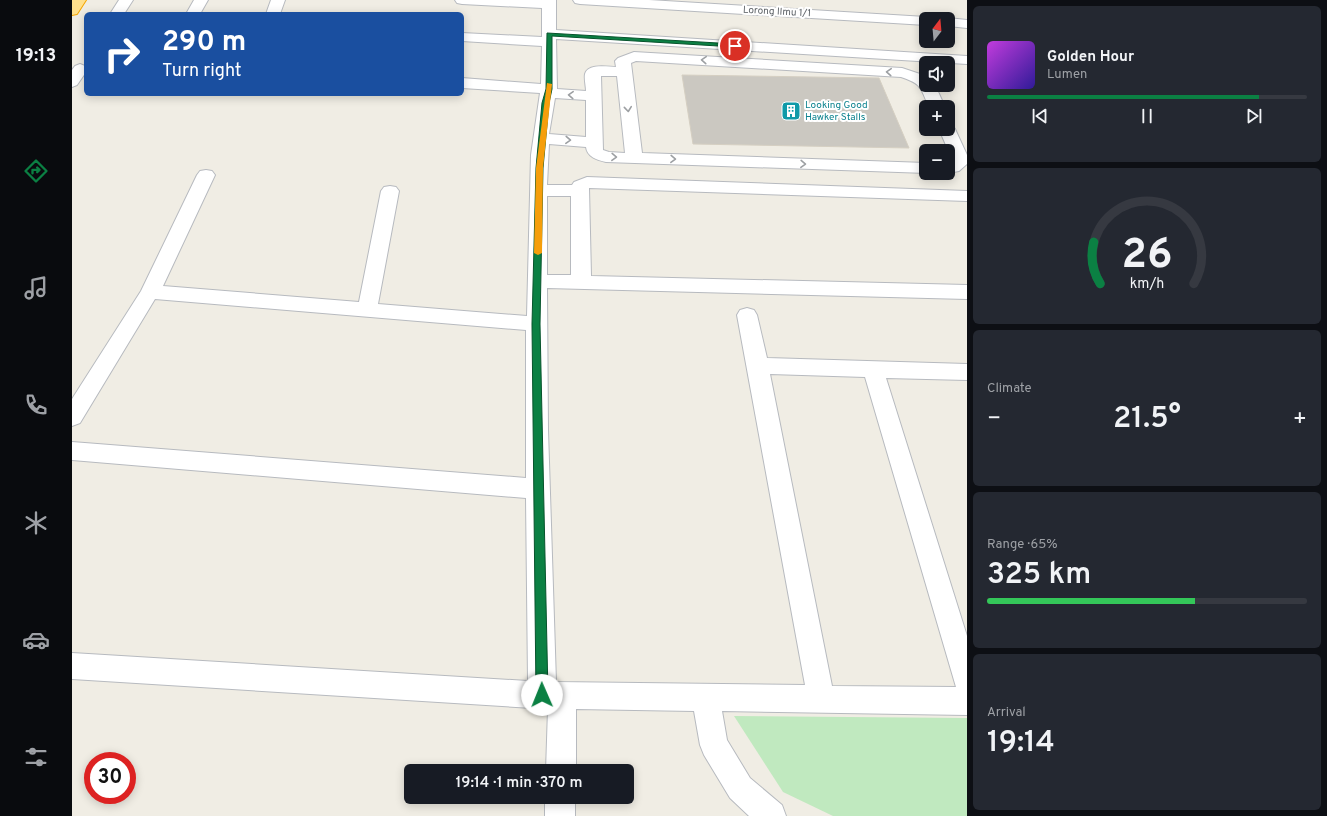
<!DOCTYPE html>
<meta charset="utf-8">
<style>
:root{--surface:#171b24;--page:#242831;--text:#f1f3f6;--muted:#9ea1a6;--line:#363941;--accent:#0b8043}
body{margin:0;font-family:Overpass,sans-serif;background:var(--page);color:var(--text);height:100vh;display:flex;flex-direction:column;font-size:15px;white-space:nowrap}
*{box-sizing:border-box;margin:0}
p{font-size:13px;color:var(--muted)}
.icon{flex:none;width:22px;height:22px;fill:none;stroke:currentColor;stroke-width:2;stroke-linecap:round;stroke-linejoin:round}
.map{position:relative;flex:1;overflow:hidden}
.side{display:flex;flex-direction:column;gap:6px;padding:6px;background:#0d0f14;width:360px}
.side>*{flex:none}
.hud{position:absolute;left:12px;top:12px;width:380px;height:84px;border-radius:6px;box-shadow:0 2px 10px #0003;background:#1a4fa0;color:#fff;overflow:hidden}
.needle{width:26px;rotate:16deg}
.buttons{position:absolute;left:847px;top:12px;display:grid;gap:8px}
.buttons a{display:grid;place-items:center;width:36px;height:36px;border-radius:6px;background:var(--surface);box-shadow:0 2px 10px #0003;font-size:20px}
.speed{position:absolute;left:12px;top:752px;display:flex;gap:8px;font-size:20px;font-weight:700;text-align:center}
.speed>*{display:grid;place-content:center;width:52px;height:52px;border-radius:50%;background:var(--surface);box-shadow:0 2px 10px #0003;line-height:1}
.speed .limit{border:6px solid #d22;background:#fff;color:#111}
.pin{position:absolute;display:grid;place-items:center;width:34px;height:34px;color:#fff;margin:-17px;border:2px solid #fff;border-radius:50%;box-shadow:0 1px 4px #0007}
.me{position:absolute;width:44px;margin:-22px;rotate:359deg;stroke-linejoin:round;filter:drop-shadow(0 0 3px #0008)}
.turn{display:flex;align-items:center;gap:14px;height:84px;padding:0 12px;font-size:18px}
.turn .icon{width:52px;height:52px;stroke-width:2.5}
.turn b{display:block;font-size:28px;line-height:34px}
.big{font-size:30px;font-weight:600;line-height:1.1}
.side .tile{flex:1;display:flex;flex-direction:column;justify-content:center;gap:6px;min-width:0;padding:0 14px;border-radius:6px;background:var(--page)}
.side .dial{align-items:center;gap:0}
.dial svg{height:104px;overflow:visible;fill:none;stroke:var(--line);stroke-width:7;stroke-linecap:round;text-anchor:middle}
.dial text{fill:var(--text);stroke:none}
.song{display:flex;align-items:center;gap:12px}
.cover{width:48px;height:48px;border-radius:6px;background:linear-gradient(135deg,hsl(290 70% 55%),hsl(250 70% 35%))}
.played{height:4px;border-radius:2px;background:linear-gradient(90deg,var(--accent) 85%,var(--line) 85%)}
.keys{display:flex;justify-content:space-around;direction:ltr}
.heat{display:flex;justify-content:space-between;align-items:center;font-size:22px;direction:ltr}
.charge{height:6px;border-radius:3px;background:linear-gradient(90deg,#34c759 65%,var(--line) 0)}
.trip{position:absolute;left:332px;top:764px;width:230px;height:40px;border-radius:6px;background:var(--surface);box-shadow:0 2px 10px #0003;font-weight:600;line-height:40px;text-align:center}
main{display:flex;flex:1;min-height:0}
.dock{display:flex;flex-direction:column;width:72px;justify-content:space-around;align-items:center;background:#090b0e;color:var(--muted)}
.dock .icon{width:28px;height:28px}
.dock .active{color:var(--accent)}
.dock b{font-size:18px;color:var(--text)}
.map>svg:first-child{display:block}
.green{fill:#c0e9bf}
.building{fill:#cbc8c1;stroke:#d5cfc2}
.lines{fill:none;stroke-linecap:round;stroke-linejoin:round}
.minor-casing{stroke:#b7babf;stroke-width:2}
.highway-casing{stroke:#f4a500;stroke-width:2}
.minor{fill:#fff;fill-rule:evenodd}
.highway{fill:#ffe08c;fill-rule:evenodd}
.oneway{stroke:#9da0a3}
.route{fill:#0b8043;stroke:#07532c}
.slow{fill:#f59e0b}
.labels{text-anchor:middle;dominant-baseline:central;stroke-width:4;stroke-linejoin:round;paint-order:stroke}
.far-street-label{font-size:10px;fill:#5c6166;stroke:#fff}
.far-culture-label{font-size:10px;fill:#0d838f;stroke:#fff;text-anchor:start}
</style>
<main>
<nav class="dock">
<b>19:13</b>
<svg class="icon active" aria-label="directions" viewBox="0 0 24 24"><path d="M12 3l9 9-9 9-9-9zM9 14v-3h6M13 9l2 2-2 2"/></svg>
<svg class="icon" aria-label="music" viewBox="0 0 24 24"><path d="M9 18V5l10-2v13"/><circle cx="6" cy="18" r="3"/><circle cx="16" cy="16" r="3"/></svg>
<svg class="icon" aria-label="phone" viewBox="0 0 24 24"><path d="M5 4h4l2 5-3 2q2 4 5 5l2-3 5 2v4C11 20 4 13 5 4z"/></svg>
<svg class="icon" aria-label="climate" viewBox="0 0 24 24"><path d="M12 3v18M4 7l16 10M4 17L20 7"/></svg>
<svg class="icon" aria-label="car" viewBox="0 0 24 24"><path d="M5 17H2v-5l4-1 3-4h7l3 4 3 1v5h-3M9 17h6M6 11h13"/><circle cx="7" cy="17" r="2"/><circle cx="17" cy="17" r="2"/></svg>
<svg class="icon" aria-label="filters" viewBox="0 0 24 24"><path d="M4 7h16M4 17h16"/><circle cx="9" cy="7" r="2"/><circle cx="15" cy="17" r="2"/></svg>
</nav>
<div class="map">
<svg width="895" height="816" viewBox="0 0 895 816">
<rect width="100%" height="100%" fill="#f0ede4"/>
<!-- green -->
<path class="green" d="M662,716l233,2v98h-134l-50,-24z"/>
<!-- building -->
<path class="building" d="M610,75l197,3 30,70 -216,-4z"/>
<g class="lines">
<defs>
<path id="minor" d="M47,0h14l-9,14h-14z
M122,0h14l-8,14h-14z
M199,0h14l-5,14h-14z
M383,0h101v30l411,26v8l-411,-25 1,50 29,2c0,-5 -2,-12 -1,-17 3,-11 23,-7 31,-7l-1,-6 3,-3 16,-6 268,16 24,8v9h9l10,22h-16c-9,-20 -7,-23 -28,-30l-265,-16 -5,2 11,90 284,10 1,10 -321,-11c-9,-2 -19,-5 -20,-15l-37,-3 -2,41h25l2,-3 13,-5 380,14v10l-378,-13 2,88 376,9v14l-420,-11 1,142 8,252 249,3 -68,-370 3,-5 7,-2 7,2 3,5 10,43 200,6v16l-81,-2 81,258v79l-245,-4 5,29 23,38 32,27 4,11h-37l-19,-18 -26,-43 -4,-10 -6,-34 -118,-2v62h-30l2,-62 -476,-30v-26l456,28 -2,-183 -454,-38v-18l454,36v-148l-371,-31 -75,124 -8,3v-27l69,-108 56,-116 3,-4 6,-1 6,1 3,4 -52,111 196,16 22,-111 3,-4 6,-1 6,1 3,4 -21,113 149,12 4,-161 9,-62 -78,-5v-10l79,6 1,-38 -80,-5v-8l80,4v-29l-80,-4 -5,-1zM529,76h16l8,77 -16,-1 -6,-2zM483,98l31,2v37l-37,-3zM475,196h24v79h-24zM698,374l95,3 91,310 -124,-1z
M501,0h76l277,17 6,2h-6v6l-346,-21 -5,-1z
M876,18l19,2v8l-19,-2v-7h-5z
M8,64l5,2 1,6 -9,13 -5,2v-17l3,-4z
M876,124l5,2 2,3 12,26v9l-8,7 -11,2v-11l4,-3 -13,-30h9z
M473,797h30v19h-30z"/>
<path id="highway" d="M0,0h14l-9,14 -5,1z"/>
</defs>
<!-- minor casing -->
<use href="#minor" class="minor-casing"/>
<!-- highway casing -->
<use href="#highway" class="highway-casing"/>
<!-- minor -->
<use href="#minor" class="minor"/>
<!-- highway -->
<use href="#highway" class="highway"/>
</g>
<!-- one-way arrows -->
<defs><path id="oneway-chevron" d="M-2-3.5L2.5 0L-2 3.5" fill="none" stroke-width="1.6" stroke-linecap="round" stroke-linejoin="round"/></defs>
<g class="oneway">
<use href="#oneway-chevron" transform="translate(632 60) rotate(-176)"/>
<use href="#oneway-chevron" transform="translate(817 72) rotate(-176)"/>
<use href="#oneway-chevron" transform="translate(499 95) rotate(-177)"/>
<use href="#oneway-chevron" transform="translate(556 109) rotate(84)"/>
<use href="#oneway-chevron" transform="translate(496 140) rotate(3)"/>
<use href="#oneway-chevron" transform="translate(542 157) rotate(2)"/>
<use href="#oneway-chevron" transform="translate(601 159) rotate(2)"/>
<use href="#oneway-chevron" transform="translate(731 164) rotate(2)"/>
</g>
<!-- route -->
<path class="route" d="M475,33l188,11 3,2 -3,1 -183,-11v53l-3,14 -6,65 -3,156 8,371 -2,4 -4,1 -4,-1 -2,-4 -4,-371 4,-156 6,-65 4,-14z"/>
<!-- slow -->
<path class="slow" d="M475,83l5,1 -9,84 -1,85 -4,2 -4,-2 2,-85z"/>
<!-- icons -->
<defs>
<symbol id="building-square" viewBox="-11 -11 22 22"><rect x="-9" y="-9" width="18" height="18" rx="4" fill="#0f9aa8" stroke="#fff"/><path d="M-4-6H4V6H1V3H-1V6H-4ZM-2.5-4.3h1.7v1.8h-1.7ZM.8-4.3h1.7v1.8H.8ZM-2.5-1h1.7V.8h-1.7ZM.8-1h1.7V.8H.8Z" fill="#fff"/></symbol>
</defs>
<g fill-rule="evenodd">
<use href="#building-square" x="708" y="100" width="22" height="22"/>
</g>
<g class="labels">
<!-- far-street labels -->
<g class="far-street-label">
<text transform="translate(705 12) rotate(3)">Lorong Ilmu 1/1</text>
</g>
<!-- far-culture labels -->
<g class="far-culture-label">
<text x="733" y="105">Looking Good<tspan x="733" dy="12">Hawker Stalls</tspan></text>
</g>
</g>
</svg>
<div class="buttons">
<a><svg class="needle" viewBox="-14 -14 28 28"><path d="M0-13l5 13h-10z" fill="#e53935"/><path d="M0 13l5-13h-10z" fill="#9ea1a6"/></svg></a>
<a><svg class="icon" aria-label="sound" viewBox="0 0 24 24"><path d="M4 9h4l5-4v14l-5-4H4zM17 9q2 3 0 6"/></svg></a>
<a>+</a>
<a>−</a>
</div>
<div class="speed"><div class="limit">30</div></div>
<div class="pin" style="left:663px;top:46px;background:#d93025"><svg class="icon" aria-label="arrive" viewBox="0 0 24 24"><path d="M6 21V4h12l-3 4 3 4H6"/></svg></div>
<svg class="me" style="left:470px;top:695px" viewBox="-20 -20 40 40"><circle r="19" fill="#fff"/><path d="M0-13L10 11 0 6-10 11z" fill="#0b8043"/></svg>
<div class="trip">19:14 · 1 min · 370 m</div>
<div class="hud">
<div class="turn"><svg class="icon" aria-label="right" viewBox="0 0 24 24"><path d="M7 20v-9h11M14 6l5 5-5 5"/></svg><div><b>290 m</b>Turn right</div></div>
</div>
</div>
<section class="side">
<div class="tile">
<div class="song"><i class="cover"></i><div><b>Golden Hour</b><p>Lumen</p></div></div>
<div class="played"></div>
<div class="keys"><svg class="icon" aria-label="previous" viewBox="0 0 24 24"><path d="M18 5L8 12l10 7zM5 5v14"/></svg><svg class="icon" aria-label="pause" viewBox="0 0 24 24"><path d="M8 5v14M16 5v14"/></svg><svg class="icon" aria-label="next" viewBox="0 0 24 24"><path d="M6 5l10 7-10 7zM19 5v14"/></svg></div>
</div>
<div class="tile dial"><svg viewBox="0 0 100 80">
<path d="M14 69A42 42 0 1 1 86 69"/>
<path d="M14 69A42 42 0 0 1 9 37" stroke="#0b8043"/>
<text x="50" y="56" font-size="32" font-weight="700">26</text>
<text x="50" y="72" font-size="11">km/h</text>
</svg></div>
<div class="tile"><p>Climate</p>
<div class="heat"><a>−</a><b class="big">21.5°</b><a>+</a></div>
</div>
<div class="tile"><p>Range · 65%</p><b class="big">325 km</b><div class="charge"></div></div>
<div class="tile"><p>Arrival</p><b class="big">19:14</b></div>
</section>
</main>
